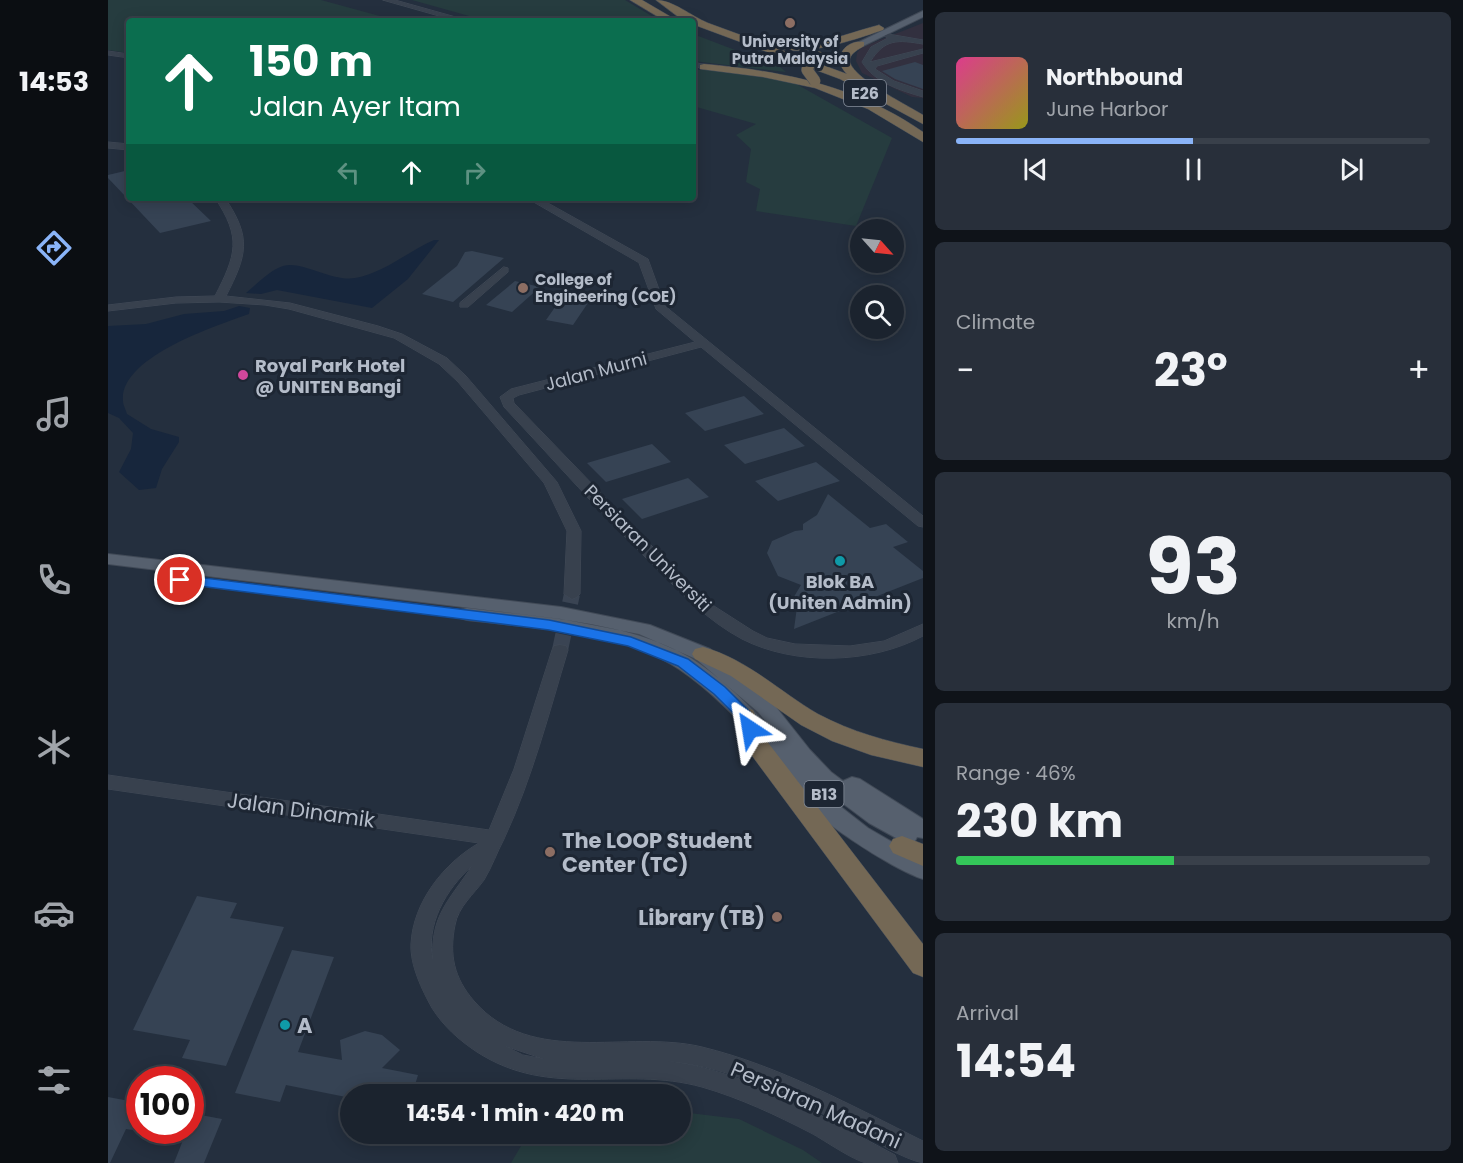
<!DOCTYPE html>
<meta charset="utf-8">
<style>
:root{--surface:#1b232e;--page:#282f3a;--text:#f1f3f6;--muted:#a0a4aa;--line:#39404a;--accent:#8ab4f8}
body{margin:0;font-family:Poppins,sans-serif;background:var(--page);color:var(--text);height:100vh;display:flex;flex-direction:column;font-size:22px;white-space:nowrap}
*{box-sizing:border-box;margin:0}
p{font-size:20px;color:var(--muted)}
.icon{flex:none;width:33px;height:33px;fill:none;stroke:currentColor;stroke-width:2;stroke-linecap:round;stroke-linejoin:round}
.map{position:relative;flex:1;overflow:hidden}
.sheet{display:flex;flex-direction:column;gap:12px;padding:12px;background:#0f1319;width:540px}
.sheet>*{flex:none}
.hud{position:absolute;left:18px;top:18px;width:570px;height:183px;border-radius:6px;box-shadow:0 3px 15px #0003,0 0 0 2px var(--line);background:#0b6e4f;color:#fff;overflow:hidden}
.needle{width:39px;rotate:117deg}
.controls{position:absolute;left:742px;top:219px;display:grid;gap:12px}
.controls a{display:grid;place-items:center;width:54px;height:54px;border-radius:50%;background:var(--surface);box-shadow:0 3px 15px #0003,0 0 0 2px var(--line);font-size:30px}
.speed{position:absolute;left:18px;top:1066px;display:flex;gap:12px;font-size:30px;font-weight:700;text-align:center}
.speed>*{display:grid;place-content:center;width:78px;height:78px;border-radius:50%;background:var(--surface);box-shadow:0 3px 15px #0003,0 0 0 2px var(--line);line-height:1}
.speed .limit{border:9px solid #d22;background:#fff;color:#111}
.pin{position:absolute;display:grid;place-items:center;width:51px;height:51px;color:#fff;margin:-26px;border:3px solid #fff;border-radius:50%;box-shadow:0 2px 6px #0007}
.me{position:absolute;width:66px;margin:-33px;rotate:327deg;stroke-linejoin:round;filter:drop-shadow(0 0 4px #0008)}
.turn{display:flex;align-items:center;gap:21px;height:126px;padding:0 24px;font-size:27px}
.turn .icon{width:78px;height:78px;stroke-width:2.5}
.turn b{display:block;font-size:42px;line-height:51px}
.lanes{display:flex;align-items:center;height:57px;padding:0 24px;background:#0003;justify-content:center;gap:30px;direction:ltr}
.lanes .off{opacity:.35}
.big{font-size:45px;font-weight:700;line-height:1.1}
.sheet .widget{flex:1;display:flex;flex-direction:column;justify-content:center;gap:9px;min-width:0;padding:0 21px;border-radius:9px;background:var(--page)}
.sheet .dial{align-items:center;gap:0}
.dial b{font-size:78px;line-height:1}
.song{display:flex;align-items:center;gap:18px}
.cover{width:72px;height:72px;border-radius:9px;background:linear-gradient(135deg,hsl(330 70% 55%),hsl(60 70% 35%))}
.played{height:6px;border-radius:3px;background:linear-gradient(90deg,var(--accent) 50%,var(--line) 50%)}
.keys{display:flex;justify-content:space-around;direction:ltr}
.heat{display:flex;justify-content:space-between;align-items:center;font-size:33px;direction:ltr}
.charge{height:9px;border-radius:4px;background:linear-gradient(90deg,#34c759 46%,var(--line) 0)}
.trip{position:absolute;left:232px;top:1084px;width:351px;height:60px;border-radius:30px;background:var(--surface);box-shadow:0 3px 15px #0003,0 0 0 2px var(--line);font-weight:700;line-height:60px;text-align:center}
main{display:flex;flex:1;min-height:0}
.tab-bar{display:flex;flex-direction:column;width:108px;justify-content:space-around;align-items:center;background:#0b0e12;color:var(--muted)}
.tab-bar .icon{width:42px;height:42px}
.tab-bar .active{color:var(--accent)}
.tab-bar b{font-size:27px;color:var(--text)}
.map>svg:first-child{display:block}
.medical{fill:#32303f}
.green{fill:#263c3f}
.water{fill:#17263c}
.building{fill:#364354}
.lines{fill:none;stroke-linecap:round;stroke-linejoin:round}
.minor-tunnel{stroke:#3a4453;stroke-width:16;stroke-dasharray:16 8;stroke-linecap:butt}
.minor-casing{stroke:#414a57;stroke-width:1}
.major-casing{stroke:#414a57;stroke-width:2}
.highway-casing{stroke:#434c59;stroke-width:1}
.minor{fill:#38414e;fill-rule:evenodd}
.major{fill:#56606e;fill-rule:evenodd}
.highway{fill:#746855;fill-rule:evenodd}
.highway-bridge-casing{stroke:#434c59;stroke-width:12;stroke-linecap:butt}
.highway-bridge{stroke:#746855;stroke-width:11}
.route{fill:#1a73e8;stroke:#114b97;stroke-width:1.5}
.education-dot{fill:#8d6e63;stroke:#1d2633;stroke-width:2}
.hotel-dot{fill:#d1479c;stroke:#1d2633;stroke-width:2}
.culture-dot{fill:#0f9aa8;stroke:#1d2633;stroke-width:2}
.labels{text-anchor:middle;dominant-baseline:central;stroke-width:6;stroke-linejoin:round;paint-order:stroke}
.far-poi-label{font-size:15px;font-weight:bold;fill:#b4bcc9;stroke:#1d2633}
.shield{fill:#1d2633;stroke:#878f9c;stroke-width:1.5}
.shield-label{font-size:16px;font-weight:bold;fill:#b4bcc9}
.poi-label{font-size:18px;font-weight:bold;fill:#b4bcc9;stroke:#1d2633;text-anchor:start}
.street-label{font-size:18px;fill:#b4bcc9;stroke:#1d2633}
.near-street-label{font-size:21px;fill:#b4bcc9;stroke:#1d2633}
.near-poi-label{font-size:21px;font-weight:bold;fill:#b4bcc9;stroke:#1d2633;text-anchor:start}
</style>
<main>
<nav class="tab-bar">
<b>14:53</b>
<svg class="icon active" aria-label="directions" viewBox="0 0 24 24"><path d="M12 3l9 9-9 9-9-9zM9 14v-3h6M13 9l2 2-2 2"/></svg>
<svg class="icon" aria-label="music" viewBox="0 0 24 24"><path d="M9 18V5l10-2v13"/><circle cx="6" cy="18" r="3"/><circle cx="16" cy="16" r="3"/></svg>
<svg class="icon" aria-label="phone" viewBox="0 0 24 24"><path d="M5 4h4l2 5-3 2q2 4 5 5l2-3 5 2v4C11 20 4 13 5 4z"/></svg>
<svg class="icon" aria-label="climate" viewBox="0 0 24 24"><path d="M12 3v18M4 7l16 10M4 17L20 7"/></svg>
<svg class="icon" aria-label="car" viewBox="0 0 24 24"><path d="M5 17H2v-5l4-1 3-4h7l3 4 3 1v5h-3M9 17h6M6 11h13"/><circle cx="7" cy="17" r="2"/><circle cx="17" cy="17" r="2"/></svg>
<svg class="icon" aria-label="filters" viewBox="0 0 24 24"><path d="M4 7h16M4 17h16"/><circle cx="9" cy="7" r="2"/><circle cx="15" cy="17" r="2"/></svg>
</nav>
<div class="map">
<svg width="815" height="1163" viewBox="0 0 815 1163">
<rect width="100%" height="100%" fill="#242f3e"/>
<!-- medical -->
<path class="medical" d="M815,23v75l-11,-1 -50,-24 -6,-12 1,-8 5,-6z"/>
<!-- green -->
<path class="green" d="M0,0h213l77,21h-269v32l-21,-3z
M304,0h213l35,21h-173z
M585,34l87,33 6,5 -93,-11z
M585,70h20l78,11 101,57 -36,88 -100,-15 4,-22 -14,-7 5,-33 -15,-14 20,-11 -63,-18z
M573,1112l58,7 64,31 19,13h-311l17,-29h153z"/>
<!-- water -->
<path class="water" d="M326,240h5l-31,39 -36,29 -95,-18 -16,4 -15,-1c11,-9 24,-23 37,-27 18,-6 49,16 72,12 29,-5 52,-26 79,-38z
M131,306l11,2 -1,6c-31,11 -130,43 -126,87 0,4 3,9 4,13l24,15 28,8v5l-17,27 -6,19 -17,2 -20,-18 12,-23 2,-16 -14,-15 -11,-5v-87l38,-2 38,-10 40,-3z"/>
<!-- building -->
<path class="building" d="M807,62l8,3v24l-28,-10 -13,-8z
M21,170v28h58l24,23 -51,12 -52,-55v-3z
M364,251l32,7 -51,44 -31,-8 35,-28 8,-14z
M407,281l25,6 -28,25 -26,-7z
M457,293l27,4 -19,28 -27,-5z
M636,396l20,18 -59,17 -20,-18z
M676,428l21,18 -60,18 -21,-19z
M544,444l19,18 -65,20 -19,-19z
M708,462l24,19 -62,20 -23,-20z
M580,478l21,19 -67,22 -20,-20z
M720,494l42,34 16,-4 22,18 -15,5 30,24v7l-129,51 3,-22 -8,-2 12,-20 -23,-9 -11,-23 5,-12 23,-10 8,-1v-6l14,-9z
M89,896l40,7 -7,15 54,9 -58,139 -44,-8 8,-18 -57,-10z
M184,950l42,7 -36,95 44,8 -2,-20 25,-9 17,4 18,15 -18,18 36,7 -6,20h-61v3l-65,-13 -6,17 -45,-9z
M0,1097l32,6v28l-14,-2 -16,34h-2z
M82,1113l32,6 -18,44h-30l9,-23 -26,-5v-4h33z"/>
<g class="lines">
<!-- minor-tunnel -->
<path class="minor-tunnel" d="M452,650l12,-56"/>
<defs>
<path id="minor" d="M275,0h12l75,21h-13z
M780,34l35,6v4c-25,-4 -38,-6 -53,18l53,-13v4l-46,13 -2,3 19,12 29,10v6c-23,-7 -48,-14 -61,-35l9,-15 17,-9 -4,-2z
M0,51l21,3v4l-21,-3z
M585,62l14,3 1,2 -4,2 -11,-3z
M0,142l21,2v6l-21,-2z
M107,198h10c27,40 22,57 1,98l64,7 88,23 24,8 45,24 19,18 91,106 24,49 -1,63 -3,3 -5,2 -8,-5 3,-63 -23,-48 -86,-101 -19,-18 -45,-26 -105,-29 -24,-4 -46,-3 -43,1 -68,8v-6l68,-8 39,-1c21,-41 27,-58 0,-98z
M419,198h12l109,61 17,47 258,210v11l-5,-1 -217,-179 -182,48 -6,3 1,5 166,172 34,31 39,25 14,7 28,6 55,2 34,-5 39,-17v12c-52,28 -128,30 -181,3 -34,-18 -61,-46 -88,-73 -52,-51 -100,-106 -150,-159l-4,-10 11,-8 184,-47 -39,-33 -17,-46z
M396,267l4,1v4l-40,35h-8v-4z
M452,645l6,1 2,4c-19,63 -36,129 -64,189 -7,13 -12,28 -20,41 -10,14 -26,27 -29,45 -6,30 -1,53 19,76 58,67 153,28 228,46 78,19 150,59 221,94v22c-22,-5 -46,-21 -66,-32 -59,-29 -122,-64 -189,-70 82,11 155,56 227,94l3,8c-10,0 -21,0 -31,0 -13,-2 -43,-23 -56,-30 -35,-18 -71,-35 -109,-46 -80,-22 -150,13 -225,-35 -18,-12 -33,-25 -45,-44 -10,-18 -22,-43 -21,-64 2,-42 33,-81 68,-101l-371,-54v-14l381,55 25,-61 38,-119 2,-4zM364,866c-23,35 -42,49 -39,95 -8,-36 13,-72 39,-95zM397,1046l39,13 -21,-4z"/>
<path id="major" d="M815,11v6l-60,29 -8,-2z
M0,554l453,53 89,18 60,24 62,53 38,48 21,22 12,9 9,-4 8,2 63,40v19l-6,-1 -2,4 -8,3 -38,-21 -40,-30 -2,3 41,32 55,32v19c-31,-10 -114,-63 -130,-91l5,-6c-39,-38 -73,-82 -119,-113 -56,-38 -146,-41 -212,-49l-7,-2 -2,-4 2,-4 7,-2c71,9 162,13 224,50 30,19 55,45 80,70l-13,-16 -62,-53 -57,-25 -78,-15 -453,-55z"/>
<path id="highway" d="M522,0h12l36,21h-13z
M548,0c17,0 35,16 52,23l139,51c-16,-15 -2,-35 17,-32v4c-5,3 -13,7 -14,13 -4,16 59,47 73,56v9l-83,-45 -140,-52 -7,-3v-3l-12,-2z
M771,25l5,3 -1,2c-24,8 -88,31 -108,15 7,-6 21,-2 31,-2 26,-2 49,-12 73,-18z
M596,64c79,7 153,22 219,68v10l-55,-33 -53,-21 -52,-11 -63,-8v-4z
M595,647c44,12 77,45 115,67 34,18 68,27 105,35v18l-52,-12 -39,-14 -31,-16 -70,-49 -36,-17 -3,-5 3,-5z
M637,708l8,2 13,30 157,204v33l-10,-4 -166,-224 -14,-33 4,-6z
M794,836l21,8v22l-30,-13 -4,-7 4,-7z"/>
</defs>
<!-- minor casing -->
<use href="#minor" class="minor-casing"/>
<!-- major casing -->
<use href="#major" class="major-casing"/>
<!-- highway casing -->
<use href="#highway" class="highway-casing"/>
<!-- minor -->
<use href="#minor" class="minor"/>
<!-- major -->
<use href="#major" class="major"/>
<!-- highway -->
<use href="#highway" class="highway"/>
<defs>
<path id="highway-bridge" d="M707,81l-8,-11 1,-5 11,-8"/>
</defs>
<!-- highway-bridge casing -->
<use href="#highway-bridge" class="highway-bridge-casing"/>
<!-- highway-bridge -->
<use href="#highway-bridge" class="highway-bridge"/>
</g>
<!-- route -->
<path class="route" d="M72,575l369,45 82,17 57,22 37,28 25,25 7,17 -2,4h-11l-6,-15 -24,-24 -36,-28 -50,-20 -79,-16 -374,-47 -2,-3z"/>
<!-- markers -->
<g class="education-dot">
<circle cx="682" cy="23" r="6"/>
<circle cx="415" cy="288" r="6"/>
<circle cx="442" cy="852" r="6"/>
<circle cx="669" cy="917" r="6"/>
</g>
<circle class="hotel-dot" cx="135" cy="375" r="6"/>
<g class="culture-dot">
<circle cx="732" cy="561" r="6"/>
<circle cx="177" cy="1025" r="6"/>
</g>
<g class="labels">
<!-- far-poi labels -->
<g class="far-poi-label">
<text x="682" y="41">University of<tspan x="682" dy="17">Putra Malaysia</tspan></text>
<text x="427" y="279" text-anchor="start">College of<tspan x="427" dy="17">Engineering (COE)</tspan></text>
</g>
<!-- shield labels -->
<g class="shield">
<rect x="736" y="80" width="42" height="26" rx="4.5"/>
<rect x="696.5" y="781" width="39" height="26" rx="4.5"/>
</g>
<g class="shield-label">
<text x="757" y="93">E26</text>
<text x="716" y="794">B13</text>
</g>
<!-- poi labels -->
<g class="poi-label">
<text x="147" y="365">Royal Park Hotel<tspan x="147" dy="21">@ UNITEN Bangi</tspan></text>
<text x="732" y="581" text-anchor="middle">Blok BA<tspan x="732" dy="21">(Uniten Admin)</tspan></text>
</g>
<!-- street labels -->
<g class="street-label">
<text transform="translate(488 371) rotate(-15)">Jalan Murni</text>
<text transform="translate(540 548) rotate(45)">Persiaran Universiti</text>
</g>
<!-- near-street labels -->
<g class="near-street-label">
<text transform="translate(193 810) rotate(8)">Jalan Dinamik</text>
<text transform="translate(708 1105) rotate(24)">Persiaran Madani</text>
</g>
<!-- near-poi labels -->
<g class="near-poi-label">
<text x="454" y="840">The LOOP Student<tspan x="454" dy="24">Center (TC)</tspan></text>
<text x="657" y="917" text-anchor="end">Library (TB)</text>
<text x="189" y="1025">A</text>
</g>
</g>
</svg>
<div class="controls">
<a><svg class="needle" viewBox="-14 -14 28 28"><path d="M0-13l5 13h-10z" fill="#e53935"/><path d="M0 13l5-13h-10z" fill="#a0a4aa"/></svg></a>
<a><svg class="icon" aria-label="search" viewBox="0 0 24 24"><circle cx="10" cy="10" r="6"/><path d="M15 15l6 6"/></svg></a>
</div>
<div class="speed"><div class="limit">100</div></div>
<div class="pin" style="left:72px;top:580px;background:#d93025"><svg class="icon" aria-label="arrive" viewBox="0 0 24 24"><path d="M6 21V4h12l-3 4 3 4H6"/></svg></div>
<svg class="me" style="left:642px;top:729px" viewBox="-20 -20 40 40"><path d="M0-17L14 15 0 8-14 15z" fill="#1a73e8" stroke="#fff" stroke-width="4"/></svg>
<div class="trip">14:54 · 1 min · 420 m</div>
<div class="hud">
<div class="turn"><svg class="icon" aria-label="ahead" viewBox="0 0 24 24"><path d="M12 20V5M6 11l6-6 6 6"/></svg><div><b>150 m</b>Jalan Ayer Itam</div></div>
<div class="lanes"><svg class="icon off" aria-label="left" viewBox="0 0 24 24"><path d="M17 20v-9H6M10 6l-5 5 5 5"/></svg><svg class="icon" aria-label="ahead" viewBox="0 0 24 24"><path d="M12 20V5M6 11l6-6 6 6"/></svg><svg class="icon off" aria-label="right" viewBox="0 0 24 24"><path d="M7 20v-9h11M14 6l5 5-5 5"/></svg></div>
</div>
</div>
<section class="sheet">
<div class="widget">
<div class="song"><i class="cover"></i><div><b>Northbound</b><p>June Harbor</p></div></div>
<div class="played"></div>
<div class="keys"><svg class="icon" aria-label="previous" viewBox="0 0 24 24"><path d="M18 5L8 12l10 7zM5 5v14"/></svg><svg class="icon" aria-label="pause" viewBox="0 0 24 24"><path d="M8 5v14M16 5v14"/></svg><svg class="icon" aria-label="next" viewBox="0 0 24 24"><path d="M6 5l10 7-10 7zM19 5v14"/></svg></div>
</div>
<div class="widget"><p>Climate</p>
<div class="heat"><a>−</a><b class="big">23°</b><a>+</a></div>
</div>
<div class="widget dial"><b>93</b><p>km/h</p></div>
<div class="widget"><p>Range · 46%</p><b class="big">230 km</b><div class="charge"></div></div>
<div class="widget"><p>Arrival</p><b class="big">14:54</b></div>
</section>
</main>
